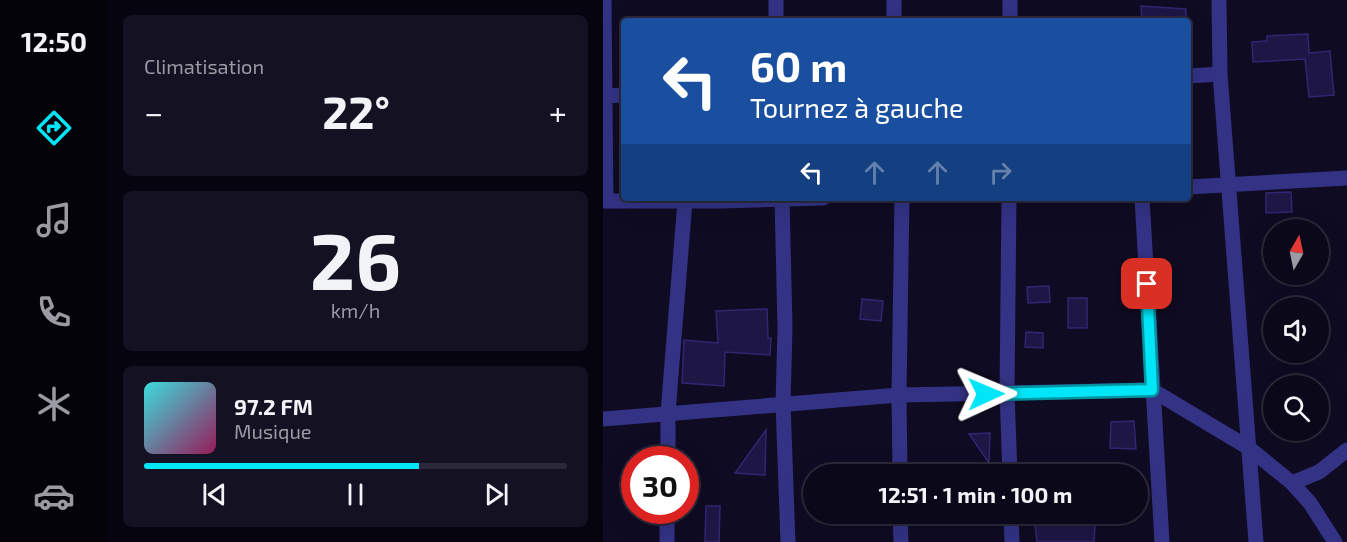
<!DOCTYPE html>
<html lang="fr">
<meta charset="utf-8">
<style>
:root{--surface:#0b081a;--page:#141123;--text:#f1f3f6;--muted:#9a9aa2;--line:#2b2939;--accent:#00e5f7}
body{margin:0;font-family:"Exo 2",sans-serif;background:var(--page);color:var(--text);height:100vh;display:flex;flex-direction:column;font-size:22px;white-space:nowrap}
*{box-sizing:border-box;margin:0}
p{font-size:20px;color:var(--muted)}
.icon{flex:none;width:33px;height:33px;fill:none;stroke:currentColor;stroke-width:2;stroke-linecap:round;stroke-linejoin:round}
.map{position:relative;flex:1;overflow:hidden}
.sheet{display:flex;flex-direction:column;gap:15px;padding:15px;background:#06040e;width:495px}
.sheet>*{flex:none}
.banner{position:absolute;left:18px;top:18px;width:570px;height:183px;border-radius:6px;box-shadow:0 6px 24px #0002,0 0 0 2px var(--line);background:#1a4fa0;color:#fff;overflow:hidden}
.needle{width:39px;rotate:9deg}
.fabs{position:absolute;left:660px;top:219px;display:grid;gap:12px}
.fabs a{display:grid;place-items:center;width:66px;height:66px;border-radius:50%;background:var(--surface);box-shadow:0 6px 24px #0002,0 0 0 2px var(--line);font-size:30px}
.speed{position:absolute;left:18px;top:446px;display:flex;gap:12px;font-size:30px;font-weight:700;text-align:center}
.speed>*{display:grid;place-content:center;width:78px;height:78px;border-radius:50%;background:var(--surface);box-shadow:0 6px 24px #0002,0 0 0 2px var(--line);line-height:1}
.speed .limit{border:9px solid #d22;background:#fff;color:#111}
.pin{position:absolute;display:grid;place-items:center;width:51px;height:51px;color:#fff;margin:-26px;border-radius:12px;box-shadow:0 3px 9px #0006}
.me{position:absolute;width:66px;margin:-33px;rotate:89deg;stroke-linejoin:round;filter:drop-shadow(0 0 4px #0008)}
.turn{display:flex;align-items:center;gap:21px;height:126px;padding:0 30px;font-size:27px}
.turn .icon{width:78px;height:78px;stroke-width:2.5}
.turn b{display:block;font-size:42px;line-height:51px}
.lanes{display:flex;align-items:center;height:57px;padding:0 30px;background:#0003;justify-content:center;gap:30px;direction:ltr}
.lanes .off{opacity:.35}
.big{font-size:45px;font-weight:700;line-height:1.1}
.sheet .card{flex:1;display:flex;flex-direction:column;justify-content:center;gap:9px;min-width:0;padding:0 21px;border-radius:9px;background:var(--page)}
.sheet .dial{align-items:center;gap:0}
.dial b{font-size:78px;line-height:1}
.song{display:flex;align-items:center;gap:18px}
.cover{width:72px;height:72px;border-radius:9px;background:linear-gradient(135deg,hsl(180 70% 55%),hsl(330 70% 35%))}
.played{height:6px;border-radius:3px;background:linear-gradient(90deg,var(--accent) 65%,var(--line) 65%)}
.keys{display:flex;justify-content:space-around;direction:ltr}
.heat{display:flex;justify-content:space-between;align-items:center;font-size:33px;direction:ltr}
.trip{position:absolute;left:200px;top:464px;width:345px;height:60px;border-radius:30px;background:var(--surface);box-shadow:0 6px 24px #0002,0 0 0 2px var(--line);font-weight:700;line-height:60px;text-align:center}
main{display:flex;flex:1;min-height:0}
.tabs{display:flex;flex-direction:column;width:108px;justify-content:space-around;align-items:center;background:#04030a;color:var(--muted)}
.tabs .icon{width:42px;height:42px}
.tabs .selected{color:var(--accent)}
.tabs b{font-size:27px;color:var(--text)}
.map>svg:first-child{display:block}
.building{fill:#1e1645;stroke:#332573;stroke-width:1.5}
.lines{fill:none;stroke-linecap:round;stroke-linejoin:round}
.street{stroke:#333285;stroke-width:15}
.route-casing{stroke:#0095a1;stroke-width:15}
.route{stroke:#00e5f7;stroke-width:10}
</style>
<main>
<nav class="tabs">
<b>12:50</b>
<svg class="icon selected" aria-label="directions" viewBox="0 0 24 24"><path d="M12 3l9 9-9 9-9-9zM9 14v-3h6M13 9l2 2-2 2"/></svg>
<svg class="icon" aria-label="music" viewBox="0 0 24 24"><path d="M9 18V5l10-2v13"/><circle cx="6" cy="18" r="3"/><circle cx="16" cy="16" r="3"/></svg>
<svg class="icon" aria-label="phone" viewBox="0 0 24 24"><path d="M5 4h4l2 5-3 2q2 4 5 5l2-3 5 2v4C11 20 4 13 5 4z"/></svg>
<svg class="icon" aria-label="climate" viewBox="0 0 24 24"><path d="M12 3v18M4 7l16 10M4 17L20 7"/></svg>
<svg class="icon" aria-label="car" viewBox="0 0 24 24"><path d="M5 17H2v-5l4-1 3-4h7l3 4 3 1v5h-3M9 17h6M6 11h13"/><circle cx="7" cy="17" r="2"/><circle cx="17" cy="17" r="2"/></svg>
</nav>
<section class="sheet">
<div class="card"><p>Climatisation</p>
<div class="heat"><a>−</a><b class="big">22°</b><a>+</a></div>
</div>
<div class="card dial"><b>26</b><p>km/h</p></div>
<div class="card">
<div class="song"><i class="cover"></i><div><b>97.2 FM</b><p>Musique</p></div></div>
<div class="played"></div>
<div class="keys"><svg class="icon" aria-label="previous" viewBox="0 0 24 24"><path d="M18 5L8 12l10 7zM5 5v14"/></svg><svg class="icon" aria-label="pause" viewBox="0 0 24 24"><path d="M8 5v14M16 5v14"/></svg><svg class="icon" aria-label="next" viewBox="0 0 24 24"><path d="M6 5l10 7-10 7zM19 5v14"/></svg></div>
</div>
</section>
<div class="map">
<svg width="744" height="542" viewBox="0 0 744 542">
<rect width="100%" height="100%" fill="#0f0b22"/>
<!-- building -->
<path class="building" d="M538,6l45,3v12h-44z
M705,34l1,19 21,-2 4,44 -25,2 -4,-38 -52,3 -1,-20 15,-1v-5z
M688,192l1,20 -26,1v-20z
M446,286l1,16 -22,1 -1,-16z
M465,298h19v30h-19z
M259,299l21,2 -2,20 -21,-2z
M164,309l1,29h3l-1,17 -45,-3 -1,34 -42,-3 2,-43 34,3 -2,-32z
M423,332l17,1v15l-18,-1z
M531,421l2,28 -26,-1 1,-26z
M163,430l-1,45 -30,-2z
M387,433l-1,30 -20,-29z
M103,506h14l-1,36h-14z
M460,513h33l-2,29h-57l-2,-18 29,-3z"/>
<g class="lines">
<!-- street -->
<path class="street" d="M1,0l2,200
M173,0v21
M291,0v21
M407,0v21
M616,0l1,74 36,468
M585,76l32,-2
M0,96l21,-1
M585,187l159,-9
M179,198l3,130 -2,75 5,139
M406,198l-2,195 145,-3 97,58 43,35
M539,198l20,344
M0,201h117l103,-3
M0,419l296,-24 108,-2 3,81
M65,459v-46l17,-212
M297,474l-1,-79 3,-197
M297,513l1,29
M408,513l1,29
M64,542v-32
M732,542l-25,-39 -18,-20 27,-11 28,-22"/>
</g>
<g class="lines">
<defs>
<path id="route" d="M383,394l166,-4 -5,-106"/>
</defs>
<!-- route casing -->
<use href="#route" class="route-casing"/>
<!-- route -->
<use href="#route" class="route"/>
</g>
</svg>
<div class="fabs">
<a><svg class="needle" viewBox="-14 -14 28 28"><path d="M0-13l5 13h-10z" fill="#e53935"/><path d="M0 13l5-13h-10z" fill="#9a9aa2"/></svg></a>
<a><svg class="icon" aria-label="sound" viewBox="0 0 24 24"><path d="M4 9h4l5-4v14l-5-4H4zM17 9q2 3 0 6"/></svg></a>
<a><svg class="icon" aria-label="search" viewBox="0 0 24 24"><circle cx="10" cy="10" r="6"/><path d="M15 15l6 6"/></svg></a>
</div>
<div class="speed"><div class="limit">30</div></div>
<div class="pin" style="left:544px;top:284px;background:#d93025"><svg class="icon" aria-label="arrive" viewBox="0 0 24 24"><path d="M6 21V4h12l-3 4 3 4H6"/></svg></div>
<svg class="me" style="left:383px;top:394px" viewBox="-20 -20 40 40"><path d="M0-17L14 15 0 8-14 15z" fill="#00e5f7" stroke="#fff" stroke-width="4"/></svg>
<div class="trip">12:51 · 1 min · 100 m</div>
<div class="banner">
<div class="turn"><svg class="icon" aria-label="left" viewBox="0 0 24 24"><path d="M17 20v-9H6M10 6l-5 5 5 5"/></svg><div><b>60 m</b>Tournez à gauche</div></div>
<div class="lanes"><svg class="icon" aria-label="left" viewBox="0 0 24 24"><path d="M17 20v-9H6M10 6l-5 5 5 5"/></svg><svg class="icon off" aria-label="ahead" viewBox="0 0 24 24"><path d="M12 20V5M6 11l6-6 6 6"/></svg><svg class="icon off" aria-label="ahead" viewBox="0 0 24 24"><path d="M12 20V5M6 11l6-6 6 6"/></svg><svg class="icon off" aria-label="right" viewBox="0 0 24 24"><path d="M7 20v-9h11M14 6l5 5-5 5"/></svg></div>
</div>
</div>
</main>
